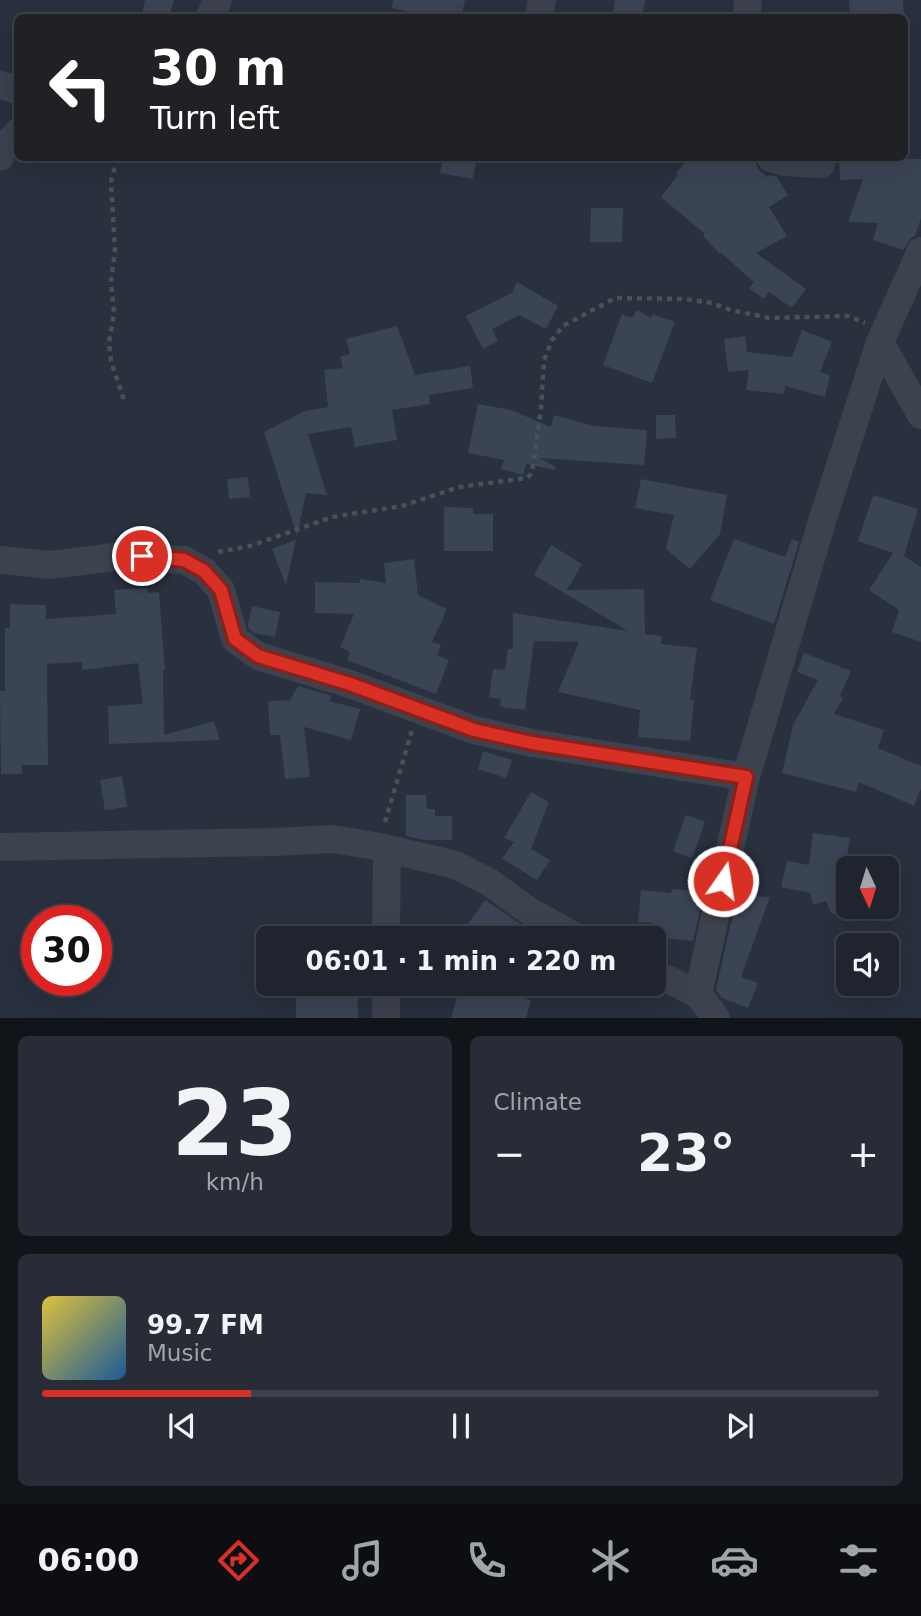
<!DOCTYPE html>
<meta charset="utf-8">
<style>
:root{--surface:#1f242e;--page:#272c36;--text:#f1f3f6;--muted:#a1a4aa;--line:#3c414a;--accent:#d93025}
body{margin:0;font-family:"DejaVu Sans",sans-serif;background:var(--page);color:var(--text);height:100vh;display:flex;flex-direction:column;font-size:26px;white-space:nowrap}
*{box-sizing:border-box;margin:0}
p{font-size:23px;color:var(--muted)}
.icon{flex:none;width:38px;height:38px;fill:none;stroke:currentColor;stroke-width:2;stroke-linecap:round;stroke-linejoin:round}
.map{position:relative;height:1018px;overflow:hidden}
.drawer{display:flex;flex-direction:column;gap:18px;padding:18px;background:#111419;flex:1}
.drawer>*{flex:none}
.hud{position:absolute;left:14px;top:14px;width:894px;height:147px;border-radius:10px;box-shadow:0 7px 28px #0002,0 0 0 2px var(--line);background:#202124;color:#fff;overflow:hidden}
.needle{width:46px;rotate:176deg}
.fabs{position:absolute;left:836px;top:856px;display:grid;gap:14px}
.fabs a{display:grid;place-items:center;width:63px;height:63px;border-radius:10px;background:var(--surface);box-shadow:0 7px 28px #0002,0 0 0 2px var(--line);font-size:35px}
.speed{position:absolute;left:21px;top:905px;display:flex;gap:14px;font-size:35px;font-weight:700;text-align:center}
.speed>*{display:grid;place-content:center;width:91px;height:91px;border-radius:50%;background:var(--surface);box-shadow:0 7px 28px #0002,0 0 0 2px var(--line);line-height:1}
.speed .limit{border:10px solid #d22;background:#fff;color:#111}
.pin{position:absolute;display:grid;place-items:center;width:60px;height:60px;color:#fff;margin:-30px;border:4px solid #fff;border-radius:50%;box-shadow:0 2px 7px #0007}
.me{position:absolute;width:77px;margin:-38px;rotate:13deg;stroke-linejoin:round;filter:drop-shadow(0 0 5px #0008)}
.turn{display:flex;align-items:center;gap:24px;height:147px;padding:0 21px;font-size:32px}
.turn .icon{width:91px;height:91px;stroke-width:2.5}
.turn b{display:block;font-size:49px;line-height:60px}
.big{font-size:52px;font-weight:600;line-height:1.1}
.drawer .tile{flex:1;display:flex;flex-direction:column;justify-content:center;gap:10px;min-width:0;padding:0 24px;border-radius:10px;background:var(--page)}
.drawer .dial{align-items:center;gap:0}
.dial b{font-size:91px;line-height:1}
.song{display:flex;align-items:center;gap:21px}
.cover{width:84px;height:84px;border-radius:10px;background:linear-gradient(135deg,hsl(50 70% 55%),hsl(210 70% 35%))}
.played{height:7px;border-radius:4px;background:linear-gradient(90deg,var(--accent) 25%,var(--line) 25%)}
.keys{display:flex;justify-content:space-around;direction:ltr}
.heat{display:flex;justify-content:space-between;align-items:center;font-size:38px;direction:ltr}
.drawer .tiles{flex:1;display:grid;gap:18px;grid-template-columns:1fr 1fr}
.tile:last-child{grid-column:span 2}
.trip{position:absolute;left:256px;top:926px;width:410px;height:70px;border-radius:10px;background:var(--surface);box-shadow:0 7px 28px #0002,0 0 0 2px var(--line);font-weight:600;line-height:70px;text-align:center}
.tab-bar{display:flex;height:112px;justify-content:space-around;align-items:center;background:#0c0e12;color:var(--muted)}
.tab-bar .icon{width:49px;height:49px}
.tab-bar .current{color:var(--accent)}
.tab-bar b{font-size:32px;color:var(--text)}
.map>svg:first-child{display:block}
.building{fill:#3b4454}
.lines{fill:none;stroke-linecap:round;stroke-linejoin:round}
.path{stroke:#445457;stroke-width:4.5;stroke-dasharray:5 5;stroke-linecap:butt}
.minor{stroke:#3c424e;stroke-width:28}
.route-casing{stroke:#8d1f18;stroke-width:18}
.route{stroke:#d93025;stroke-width:12}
</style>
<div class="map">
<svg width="921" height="1018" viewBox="0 0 921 1018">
<rect width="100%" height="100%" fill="#29303e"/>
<!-- building -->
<path class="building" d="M145,0h29l-5,18h-28z
M393,0h72l-4,18h-25l-44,-10z
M615,0h30l-3,18h-30z
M849,0h54l1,18h-54z
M443,158h34l-4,21 -33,-6z
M690,158h64l4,11 9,8 3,-2 7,2 11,18 -19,12 18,29 -31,17 50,36 -14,19 -23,-16 -5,7 -15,-11 5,-6 -33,-29 -1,1 -17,-18 2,-2 -44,-37 17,-22 -2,-2z
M839,158l82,1v59l-6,18 -4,2 -8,12 -30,-10 5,-17 -30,-1 15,-43 -23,1z
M591,208h32l-1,34h-32z
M517,282l41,24 -12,23 -27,-14 -27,14 6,12 -15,8 -17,-33 46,-23z
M637,310l14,8 1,-4 23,8 -23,61 -49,-18 19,-51 10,4z
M397,326l18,49 55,-9 3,22 -44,7 1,9 -38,6 5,30 -42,7 -4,-20 -43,7 19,61 -21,-2 -9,43 -33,-104 41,-21 23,-4 -4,-37 19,-2 -3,-11 10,-3 -4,-15z
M802,330l30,12 -12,30 10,3 -5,22 -40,-11 -1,8 -38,-4 3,-20 -21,2 -4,-33 21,-3 2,16 45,5z
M478,404l33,6 40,17 3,-12 39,11 54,4 -3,35 -104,-7 16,9 -2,3 -28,-6 -3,11 -22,-6 3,-9 -36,-7z
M656,415h19l1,23 -20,1z
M248,477l2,20 -21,2 -2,-20z
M641,479l86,16 -7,39 -30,35 -24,-20 8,-34 -39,-7z
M873,495l45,14 -14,47 17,11v75l-29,-10 7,-22 -30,-20 24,-37 -35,-12z
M444,507l29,1v6h20v37h-49z
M734,539l51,18 7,-18 7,3 -25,82 -64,-24z
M296,540l-10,45 -14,-36z
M551,545l31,19 -15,26 77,-1 1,45 17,2 -1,8 36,4 -7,52h4l-4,41 -52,-4 2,-27 -82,-18 21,-50 -45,-1 -9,69 -25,-3 1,-8 -12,-2 4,-28 12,1 3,-21h5v-36l115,18 -94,-56z
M414,559l4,36 29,14 -15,33 9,3 -4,10 12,5 -13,34 -89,-34 3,-8 -10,-5 14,-33 -39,-1v-31l45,1v-4l26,4 -2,-20z
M147,588l1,5 11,-1 6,78 -2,1 1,64 50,-14 6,19 -111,4 -1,-38 35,-2 -5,-41 -56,7v-8l-35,2 1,101h-26v9h-21l-1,-83h5v-63h5v-24l36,1v14l70,-5 -2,-24z
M252,606l28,6 -5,25 -21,-4 -5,-4 -1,-5z
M804,653l47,18 -11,25 3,2 -9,16 50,16 -6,18 43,18v23l-7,17 -55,-24 -3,10 -74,-19 11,-48 25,-45 -21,-8z
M298,686l34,10 -3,5 31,8 -9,31 -47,-13 6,50 -25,2 -5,-44h-10l-2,-34 22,-1z
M483,751l29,9 -6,18 -28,-9z
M122,776l5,31 -22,3 -5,-30z
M531,792l18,10 -18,47 19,11 -13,20 -35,-21 12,-17 -10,-4z
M406,795h20l1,14h8v7h17v24h-28l-18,-4z
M686,815l19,7 -13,36 -19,-7z
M813,833l37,5 -4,24 -9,-1 14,57 -20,-5 -5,-12 -13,4 -3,-12 -29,-6 6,-26 22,4z
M672,889l32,3 -11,49 -42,-4 2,-14 -15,-1 3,-32 30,3z
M737,895l33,2 -29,80 17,6 -10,25 -26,-10 -6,-8z
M485,900l46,31 -5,7h-68z
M296,984h61l1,34h-62z
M461,984h11l59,16 -5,18h-75z"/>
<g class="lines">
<!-- path -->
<path class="path" d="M117,158l-6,24 4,69 -4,30 3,32 -5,30 2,18 14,42
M218,552l32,-6 82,-29 70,-11 57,-19 68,-9 4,-4 2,-8 8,-58 3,-48 8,-20 11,-14 52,-28 70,1 27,4 19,7 38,8 79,-2 17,7
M385,822l27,-92"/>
<!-- minor -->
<path class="minor" d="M209,18l9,-18
M539,18l3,-18
M746,18l2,-18
M0,85l18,5
M0,157l2,-8 16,-17
M771,158l13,4 37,2
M880,342l41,73
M0,560l51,5 71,-9 62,4 20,11 17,19 14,49 23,17 92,28 124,46 58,13 214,34
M0,847l275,-5 57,-3 43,7 81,19 33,17 40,29 49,27
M386,938l1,-89
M653,972l45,22 18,24
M698,994l48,-217 77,-259 57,-176 41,-91
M386,1018v-34"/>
</g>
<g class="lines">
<defs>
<path id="route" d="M142,556l42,4 20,11 17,19 14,49 23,17 92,28 124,46 58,13 214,34 -23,104"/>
</defs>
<!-- route casing -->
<use href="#route" class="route-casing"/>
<!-- route -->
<use href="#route" class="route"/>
</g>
</svg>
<div class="fabs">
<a><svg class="needle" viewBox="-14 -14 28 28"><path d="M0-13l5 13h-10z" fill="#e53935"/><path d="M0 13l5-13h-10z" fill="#a1a4aa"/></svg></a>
<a><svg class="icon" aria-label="sound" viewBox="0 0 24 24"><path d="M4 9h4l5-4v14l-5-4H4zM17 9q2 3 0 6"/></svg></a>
</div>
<div class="speed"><div class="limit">30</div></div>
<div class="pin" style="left:142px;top:556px;background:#d93025"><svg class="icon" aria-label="arrive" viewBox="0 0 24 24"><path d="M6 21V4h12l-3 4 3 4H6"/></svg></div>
<svg class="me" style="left:723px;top:881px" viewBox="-20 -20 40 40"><circle r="17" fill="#d93025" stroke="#fff" stroke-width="3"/><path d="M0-11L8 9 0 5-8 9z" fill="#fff"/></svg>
<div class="trip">06:01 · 1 min · 220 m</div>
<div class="hud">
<div class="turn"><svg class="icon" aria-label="left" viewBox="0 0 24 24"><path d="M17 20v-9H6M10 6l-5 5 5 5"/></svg><div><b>30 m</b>Turn left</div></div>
</div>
</div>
<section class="drawer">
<div class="tiles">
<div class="tile dial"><b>23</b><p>km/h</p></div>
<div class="tile"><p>Climate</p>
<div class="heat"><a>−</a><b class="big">23°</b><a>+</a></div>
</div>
<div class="tile">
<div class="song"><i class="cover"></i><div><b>99.7 FM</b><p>Music</p></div></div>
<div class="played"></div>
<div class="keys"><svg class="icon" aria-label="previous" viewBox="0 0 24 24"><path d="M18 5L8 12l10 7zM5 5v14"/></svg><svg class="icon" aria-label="pause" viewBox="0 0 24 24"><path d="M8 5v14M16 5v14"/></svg><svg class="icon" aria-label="next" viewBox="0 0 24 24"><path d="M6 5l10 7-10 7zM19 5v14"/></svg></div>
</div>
</div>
</section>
<nav class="tab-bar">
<b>06:00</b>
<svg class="icon current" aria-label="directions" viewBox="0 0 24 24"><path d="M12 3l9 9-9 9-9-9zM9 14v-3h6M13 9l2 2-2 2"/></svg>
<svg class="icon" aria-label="music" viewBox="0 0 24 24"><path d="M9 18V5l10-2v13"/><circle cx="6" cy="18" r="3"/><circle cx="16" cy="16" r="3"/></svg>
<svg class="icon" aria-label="phone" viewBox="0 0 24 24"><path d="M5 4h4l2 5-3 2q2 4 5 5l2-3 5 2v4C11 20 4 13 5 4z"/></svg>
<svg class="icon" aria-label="climate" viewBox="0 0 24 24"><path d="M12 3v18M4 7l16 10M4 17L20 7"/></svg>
<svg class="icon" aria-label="car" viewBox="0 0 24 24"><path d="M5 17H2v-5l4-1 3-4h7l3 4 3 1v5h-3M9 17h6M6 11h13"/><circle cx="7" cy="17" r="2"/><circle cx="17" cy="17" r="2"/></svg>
<svg class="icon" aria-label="filters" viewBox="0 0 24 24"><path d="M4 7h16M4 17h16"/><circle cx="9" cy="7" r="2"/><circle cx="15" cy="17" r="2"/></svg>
</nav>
